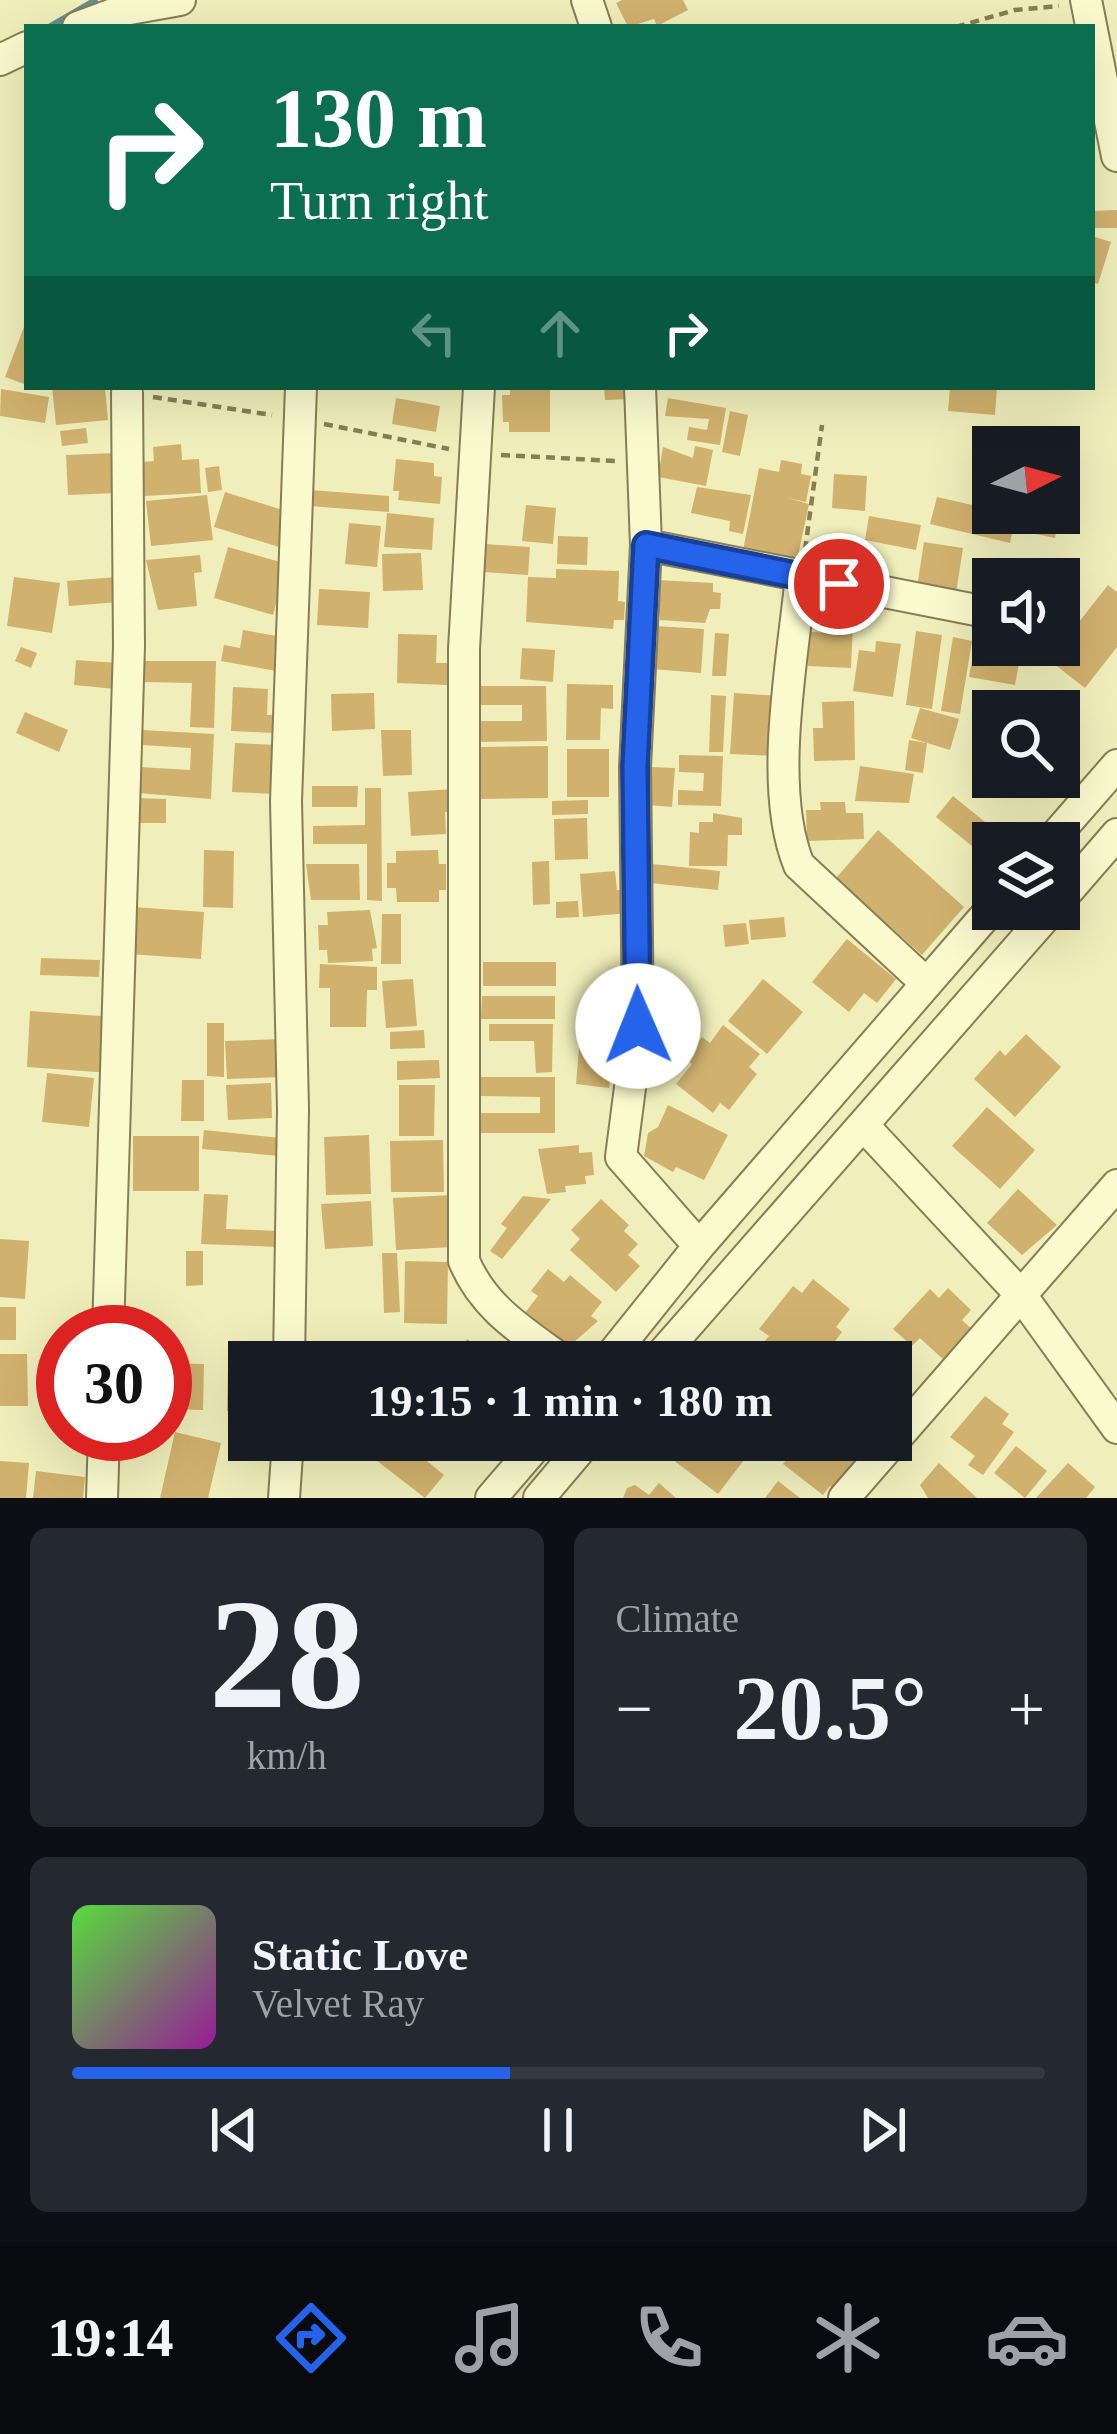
<!DOCTYPE html>
<meta charset="utf-8">
<style>
:root{--surface:#171b24;--page:#242831;--text:#f1f3f6;--muted:#9ea1a6;--line:#363941;--accent:#2563eb}
body{margin:0;font-family:"Times New Roman",serif;background:var(--page);color:var(--text);height:100vh;display:flex;flex-direction:column;font-size:45px;white-space:nowrap}
*{box-sizing:border-box;margin:0}
p{font-size:39px;color:var(--muted)}
.icon{flex:none;width:66px;height:66px;fill:none;stroke:currentColor;stroke-width:2;stroke-linecap:round;stroke-linejoin:round}
.map{position:relative;height:1498px;overflow:hidden}
.drawer{display:flex;flex-direction:column;gap:30px;padding:30px;background:#0d0f14;flex:1}
.drawer>*{flex:none}
.guide{position:absolute;left:24px;top:24px;width:1071px;height:366px;border-radius:0px;box-shadow:0 12px 48px #0002;background:#0b6e4f;color:#fff;overflow:hidden}
.needle{width:78px;rotate:84deg}
.buttons{position:absolute;left:972px;top:426px;display:grid;gap:24px}
.buttons a{display:grid;place-items:center;width:108px;height:108px;border-radius:0px;background:var(--surface);box-shadow:0 12px 48px #0002;font-size:60px}
.speed{position:absolute;left:36px;top:1305px;display:flex;gap:24px;font-size:60px;font-weight:700;text-align:center}
.speed>*{display:grid;place-content:center;width:156px;height:156px;border-radius:50%;background:var(--surface);box-shadow:0 12px 48px #0002;line-height:1}
.speed .limit{border:18px solid #d22;background:#fff;color:#111}
.pin{position:absolute;display:grid;place-items:center;width:102px;height:102px;color:#fff;margin:-51px;border:6px solid #fff;border-radius:50%;box-shadow:0 3px 12px #0007}
.me{position:absolute;width:132px;margin:-66px;rotate:359deg;stroke-linejoin:round;filter:drop-shadow(0 0 9px #0008)}
.turn{display:flex;align-items:center;gap:42px;height:252px;padding:0 48px;font-size:54px}
.turn .icon{width:156px;height:156px;stroke-width:2.5}
.turn b{display:block;font-size:84px;line-height:102px}
.lanes{display:flex;align-items:center;height:114px;padding:0 48px;background:#0003;justify-content:center;gap:60px;direction:ltr}
.lanes .off{opacity:.35}
.big{font-size:90px;font-weight:800;line-height:1.1}
.drawer .widget{flex:1;display:flex;flex-direction:column;justify-content:center;gap:18px;min-width:0;padding:0 42px;border-radius:18px;background:var(--page)}
.drawer .dial{align-items:center;gap:0}
.dial b{font-size:156px;line-height:1}
.song{display:flex;align-items:center;gap:36px}
.cover{width:144px;height:144px;border-radius:18px;background:linear-gradient(135deg,hsl(110 70% 55%),hsl(300 70% 35%))}
.played{height:12px;border-radius:6px;background:linear-gradient(90deg,var(--accent) 45%,var(--line) 45%)}
.keys{display:flex;justify-content:space-around;direction:ltr}
.heat{display:flex;justify-content:space-between;align-items:center;font-size:66px;direction:ltr}
.drawer .tiles{flex:1;display:grid;gap:30px;grid-template-columns:1fr 1fr}
.widget:last-child{grid-column:span 2}
.trip{position:absolute;left:228px;top:1341px;width:684px;height:120px;border-radius:0px;background:var(--surface);box-shadow:0 12px 48px #0002;font-weight:800;line-height:120px;text-align:center}
.dock{display:flex;height:192px;justify-content:space-around;align-items:center;background:#090b0e;color:var(--muted)}
.dock .icon{width:84px;height:84px}
.dock .on{color:var(--accent)}
.dock b{font-size:54px;color:var(--text)}
.map>svg:first-child{display:block}
.lines{fill:none;stroke-linecap:round;stroke-linejoin:round}
.stream{stroke:#678d8e;stroke-width:8}
.building{fill:#d1b16e}
.minor-casing{stroke:#887d54;stroke-width:34}
.path{stroke:#887d54;stroke-width:4.5;stroke-dasharray:9 6;stroke-linecap:butt}
.minor{stroke:#fbf9ce;stroke-width:30}
.route-casing{stroke:#184099;stroke-width:30}
.route{stroke:#2563eb;stroke-width:21}
</style>
<div class="map">
<svg width="1117" height="1498" viewBox="0 0 1117 1498">
<rect width="100%" height="100%" fill="#f0eeba"/>
<g class="lines">
<!-- stream -->
<path class="stream" d="M51,27l43,-25"/>
</g>
<!-- building -->
<path class="building" d="M622,0h61l5,10 -31,16 -3,-7 -26,8 -12,-24z
M1117,210v18h-25v-17z
M1092,236l19,6 -13,42 -6,-2z
M27,319v66l-22,-8z
M52,387h53l3,33 -52,5z
M510,387h40v45h-41v-10h-6l-1,-27h8z
M604,387h25v12l-24,1z
M950,387h47l-2,28 -47,-4z
M1,389l48,8 -4,26 -45,-7z
M396,398l44,8 -4,26 -44,-8z
M668,398l58,10 -6,37 -33,-5 2,-13 18,3 2,-11 -44,-3z
M730,411l18,4 -8,41 -18,-4z
M86,428l2,15 -26,3 -2,-15z
M181,444l1,16 17,-1 2,34 -57,3 -2,-34 12,-1 -1,-14z
M695,446l18,4 -7,36 -48,-9 5,-30 30,11z
M114,453l2,40 -48,2 -2,-40z
M396,459l38,4v13l8,1 -2,27 -42,-4 1,-9h-6z
M781,460l21,4 -1,10 10,2 -5,26 -18,-4 21,6 -14,66 -54,-9 18,-93 20,4z
M219,466l3,24 -14,2 -3,-24z
M834,474l33,2 -2,35 -33,-3z
M697,487l54,8 -8,39 -14,-3 1,-10 -39,-8z
M1059,489l16,3 -8,38 -10,-2 -2,10 -38,-8 4,-17h38z
M310,490l79,6v16l-80,-6z
M225,492l64,20 -10,35 -65,-20z
M207,495l6,45 -62,6 -5,-45z
M937,497l79,18 -6,28 -80,-19z
M526,505l30,3 -3,36 -31,-3z
M387,513l47,5 -2,32 -48,-3z
M869,516l52,9 -5,25 -51,-10z
M349,523l32,3 -4,41 -32,-3z
M825,535l35,5 -4,42 -36,-4z
M558,536l30,1 -1,28 -30,-1z
M924,542l39,6 -7,45 -39,-6z
M484,544l46,3 -2,28 -45,-3z
M228,547l59,17 -14,51 -59,-17z
M421,553l2,37 -40,1 -1,-37z
M200,555l2,17 -8,1 3,33 -39,4 -12,-50z
M556,569l63,2 -1,30 7,1 -1,18h-10l-1,9 -87,-7 2,-45 28,1z
M14,577l46,6 -8,50 -45,-7z
M117,577l2,25 -50,4 -2,-25z
M657,580l56,3v9l8,1 -1,16h-10l-5,14 -45,-3v-6l-5,-1z
M1108,585l9,7v55l-32,41 -36,-28z
M319,589l51,3 -2,36 -51,-3z
M835,624h18l-2,44 -43,-2 1,-34 26,1z
M655,626l49,3 -3,44 -49,-4z
M243,630l34,6 -3,19 11,1 -3,16 -61,-11 3,-16 16,3z
M916,631l26,4 -10,74 -26,-4z
M715,633l14,1 -3,42h-14z
M398,634l39,1 -1,28h13l-1,22 -51,-2z
M953,637l19,4 -12,73 -19,-3z
M976,639l46,8 -7,38 -46,-8z
M876,641l25,3 -8,53 -40,-6 6,-41 16,2z
M21,647l16,6 -6,15 -16,-7z
M522,648l33,2 -2,32 -33,-3z
M76,660l41,3 -1,26 -42,-4z
M144,661h72l-2,67 -24,-1 2,-44 -49,-1z
M567,684l46,1v24l-12,-1 -1,32h-34z
M478,686h68l1,55 -71,1v-21h46v-16h-44z
M233,687l35,2 -1,26h7v18l-43,-2z
M374,693l1,36 -43,2 -1,-37z
M734,693l47,3 -3,60 -48,-2z
M711,695l15,1 -3,56h-14z
M854,701l1,59 -41,1 -1,-33h10l-1,-26z
M920,708l39,11 -9,31 -39,-12z
M25,712l43,18 -9,22 -43,-19z
M142,730l72,4 -3,65 -74,-6 2,-26 51,3 1,-22 -50,-3z
M381,730h30l1,45 -29,1z
M909,740l18,3 -4,30 -18,-3z
M235,743l42,2 -2,49 -43,-2z
M548,746v52l-67,1v-52z
M567,749h42v48h-42z
M679,755l44,1 -2,50 -43,-1v-15l25,1 1,-18 -25,-1z
M860,766l54,8 -5,29 -54,-2z
M652,767l23,1 -3,39 -23,-2z
M312,786h46l-1,21h-45z
M365,788h16l1,113 -15,-1v-56h-54v-18l52,-1z
M454,789l1,23h-10l1,22 -35,2 -3,-44z
M953,796l58,47h-18v20l-57,-46z
M138,798l28,1v24h-28z
M588,800v14l-36,1v-14z
M820,802h25l1,11h17l1,26 -57,2 -1,-31h15z
M713,813l29,5v17h-14l-1,31h-38l1,-34 9,1v-11h14z
M587,818l1,41 -33,1 -1,-41z
M878,830l86,77 -42,48 -86,-77z
M204,850l30,1 -1,57 -30,-1z
M438,850l1,14h7v26h-7v12h-42l-1,-14h-9v-25h9v-12z
M549,861l1,43 -17,1 -1,-43z
M306,864h53l1,36h-49z
M652,864l68,7 -2,19 -68,-7z
M615,871l2,19h9l2,23 -45,4 -3,-43z
M578,901l1,16 -23,1v-16z
M133,907l71,5 -3,47 -72,-5z
M370,910l7,38 -5,1 1,12 -45,2 -1,-13h-8l-1,-25h10l-1,-13z
M382,914h19v50h-20z
M784,917l2,20 -35,3 -2,-20z
M746,923l3,21 -24,3 -2,-22z
M847,939l49,40 -19,24 -13,-10 -15,19 -37,-30z
M41,958l59,2 -1,17 -59,-2z
M483,962h73v24h-73z
M320,964l57,3v23h-10l-1,37h-36v-39h-11z
M413,979l4,47 -31,2 -4,-47z
M763,979l40,33 -36,42 -39,-33z
M482,996h73v23h-74z
M30,1011l85,6 -4,56 -84,-6z
M207,1023h17v54l-17,-1z
M489,1024h64l-1,48 -16,1 -2,-32h-45z
M723,1025l37,29 -11,13 8,7 -28,36 -9,-7 -7,10 -37,-29 16,-20 -7,-5 17,-22 8,6z
M424,1030l1,18 -35,1v-17z
M1026,1034l35,33 -46,50 -41,-38 26,-29 5,6z
M580,1037l44,4 -3,35 -10,-1 -2,13 -33,-4z
M282,1039l2,38 -57,2 -2,-38z
M439,1060l1,18 -43,2v-19z
M47,1073l47,5 -5,49 -47,-5z
M481,1077h74v56h-76v-20h61v-16l-59,-1z
M182,1080h22v41h-23z
M271,1083l1,35 -44,2 -2,-35z
M399,1085h36l-1,51h-35z
M668,1105l60,30 -24,45 -28,-13 -3,5 -29,-16 4,-23 10,-6z
M987,1107l48,43 -35,39 -48,-43z
M204,1130l77,8 -1,18 -78,-7z
M369,1135l2,59 -45,1 -2,-58z
M133,1136h66v55h-66z
M443,1140l1,52h-53l-1,-51z
M579,1145v8l13,-1 2,23 -9,1 1,8 -21,2 1,6 -19,2 -9,-45z
M1018,1189l39,36 -35,30 -35,-32z
M204,1194l24,1 -2,34 54,2 -1,16 -78,-3z
M452,1195l2,52 -58,3 -3,-52z
M523,1196l28,3 -49,60 -12,-8 17,-23 -6,-4z
M601,1199l28,26 -5,6 14,13 -10,11 12,11 -24,26 -46,-42 10,-11 -9,-9z
M371,1201l2,45 -48,3 -4,-45z
M0,1239l29,2 -4,58 -25,-2z
M186,1251h17v34l-17,1z
M382,1253h15l3,59 -16,1z
M405,1261l43,1 -1,62 -43,-1z
M548,1269l16,13 6,-7 32,27 -11,14 7,5 -33,29 -45,-31 18,-23 -7,-5z
M813,1279l37,30 -14,18 6,5 -23,30 -8,-5 -4,5h-27l-20,-15 9,-11 -10,-7 34,-43 9,7z
M948,1288l23,22 -9,10 12,11 -28,31 -26,-24 -8,8 -19,-17 37,-40 9,9z
M0,1307h16v33h-16z
M467,1339l35,23h-50z
M0,1354h27l1,52h-28z
M165,1363l39,1 -1,46 -38,-1z
M228,1366h21v45h-22z
M985,1396l24,18 -7,10 12,8 -31,43 -15,-10 7,-9 -25,-19z
M239,1419h10v21h33v11l-43,1z
M175,1432l46,11 -13,55h-48z
M371,1440l36,5 4,-5h21l7,5 -12,16 17,14 -19,23 -62,-48z
M674,1440h59l7,6 -5,6 9,8 -26,34 -54,-41z
M801,1440h25l30,23 -20,27 -6,-4 -7,9 -40,-31z
M1016,1446l31,25 -22,27 -31,-25z
M0,1461l29,2 -3,35h-26z
M939,1463l38,35h-49l-8,-13z
M1068,1463l27,24 -9,11h-50z
M36,1471l49,6 -2,21h-50z
M778,1481l22,17h-35z
M659,1483l17,15h-53l4,-10 8,-3 14,10z"/>
<g class="lines">
<defs>
<path id="minor" d="M587,0l9,27
M1086,0l31,156
M78,27l46,-17 56,-10
M0,60l27,-13
M479,387l-15,262v612c20,48 60,71 101,101
M640,387l6,158 -11,222 3,259 -17,131 78,89
M646,545l345,68
M801,576c-8,83 -34,211 -2,289l127,118
M1049,843l68,-78
M1059,901l58,-67
M864,1126l157,169 96,133
M108,1332l21,-686 -2,-253
M289,1362l4,-253 -7,-308 15,-414
M606,1362l93,-116 294,-339
M655,1362l397,-453
M102,1498l2,-64
M284,1498l4,-58
M491,1498l50,-58
M539,1498l49,-58
M844,1498l273,-313"/>
</defs>
<!-- minor casing -->
<use href="#minor" class="minor-casing"/>
<!-- path -->
<path class="path" d="M956,27l59,-17 44,-4
M153,397l119,18
M324,424l125,25
M501,455l115,6
M805,550l17,-125"/>
<!-- minor -->
<use href="#minor" class="minor"/>
</g>
<g class="lines">
<defs>
<path id="route" d="M638,1026l-3,-260 11,-221 193,39"/>
</defs>
<!-- route casing -->
<use href="#route" class="route-casing"/>
<!-- route -->
<use href="#route" class="route"/>
</g>
</svg>
<div class="buttons">
<a><svg class="needle" viewBox="-14 -14 28 28"><path d="M0-13l5 13h-10z" fill="#e53935"/><path d="M0 13l5-13h-10z" fill="#9ea1a6"/></svg></a>
<a><svg class="icon" aria-label="sound" viewBox="0 0 24 24"><path d="M4 9h4l5-4v14l-5-4H4zM17 9q2 3 0 6"/></svg></a>
<a><svg class="icon" aria-label="search" viewBox="0 0 24 24"><circle cx="10" cy="10" r="6"/><path d="M15 15l6 6"/></svg></a>
<a><svg class="icon" aria-label="layers" viewBox="0 0 24 24"><path d="M12 4l9 5-9 5-9-5zM3 14l9 5 9-5"/></svg></a>
</div>
<div class="speed"><div class="limit">30</div></div>
<div class="pin" style="left:839px;top:584px;background:#d93025"><svg class="icon" aria-label="arrive" viewBox="0 0 24 24"><path d="M6 21V4h12l-3 4 3 4H6"/></svg></div>
<svg class="me" style="left:638px;top:1026px" viewBox="-20 -20 40 40"><circle r="19" fill="#fff"/><path d="M0-13L10 11 0 6-10 11z" fill="#2563eb"/></svg>
<div class="trip">19:15 · 1 min · 180 m</div>
<div class="guide">
<div class="turn"><svg class="icon" aria-label="right" viewBox="0 0 24 24"><path d="M7 20v-9h11M14 6l5 5-5 5"/></svg><div><b>130 m</b>Turn right</div></div>
<div class="lanes"><svg class="icon off" aria-label="left" viewBox="0 0 24 24"><path d="M17 20v-9H6M10 6l-5 5 5 5"/></svg><svg class="icon off" aria-label="ahead" viewBox="0 0 24 24"><path d="M12 20V5M6 11l6-6 6 6"/></svg><svg class="icon" aria-label="right" viewBox="0 0 24 24"><path d="M7 20v-9h11M14 6l5 5-5 5"/></svg></div>
</div>
</div>
<section class="drawer">
<div class="tiles">
<div class="widget dial"><b>28</b><p>km/h</p></div>
<div class="widget"><p>Climate</p>
<div class="heat"><a>−</a><b class="big">20.5°</b><a>+</a></div>
</div>
<div class="widget">
<div class="song"><i class="cover"></i><div><b>Static Love</b><p>Velvet Ray</p></div></div>
<div class="played"></div>
<div class="keys"><svg class="icon" aria-label="previous" viewBox="0 0 24 24"><path d="M18 5L8 12l10 7zM5 5v14"/></svg><svg class="icon" aria-label="pause" viewBox="0 0 24 24"><path d="M8 5v14M16 5v14"/></svg><svg class="icon" aria-label="next" viewBox="0 0 24 24"><path d="M6 5l10 7-10 7zM19 5v14"/></svg></div>
</div>
</div>
</section>
<nav class="dock">
<b>19:14</b>
<svg class="icon on" aria-label="directions" viewBox="0 0 24 24"><path d="M12 3l9 9-9 9-9-9zM9 14v-3h6M13 9l2 2-2 2"/></svg>
<svg class="icon" aria-label="music" viewBox="0 0 24 24"><path d="M9 18V5l10-2v13"/><circle cx="6" cy="18" r="3"/><circle cx="16" cy="16" r="3"/></svg>
<svg class="icon" aria-label="phone" viewBox="0 0 24 24"><path d="M5 4h4l2 5-3 2q2 4 5 5l2-3 5 2v4C11 20 4 13 5 4z"/></svg>
<svg class="icon" aria-label="climate" viewBox="0 0 24 24"><path d="M12 3v18M4 7l16 10M4 17L20 7"/></svg>
<svg class="icon" aria-label="car" viewBox="0 0 24 24"><path d="M5 17H2v-5l4-1 3-4h7l3 4 3 1v5h-3M9 17h6M6 11h13"/><circle cx="7" cy="17" r="2"/><circle cx="17" cy="17" r="2"/></svg>
</nav>
